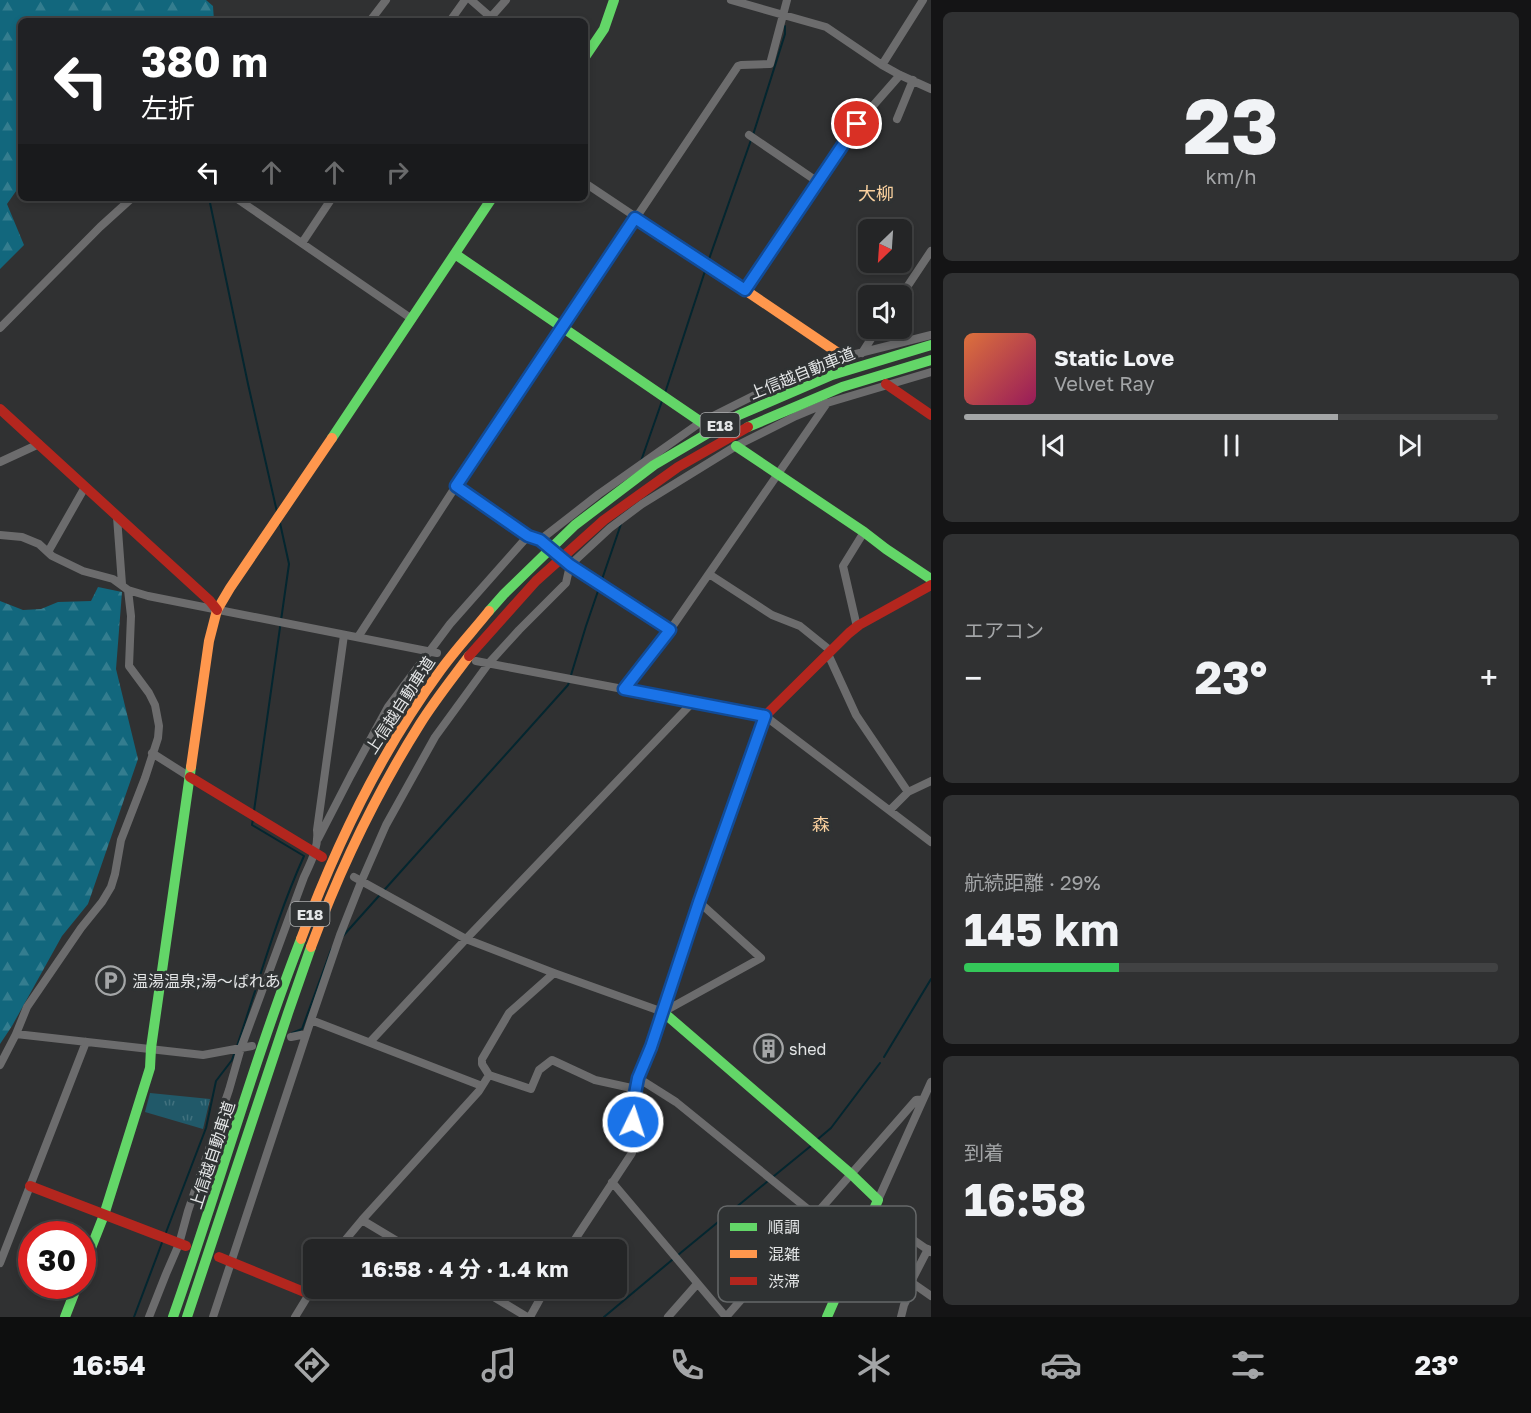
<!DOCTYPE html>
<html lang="ja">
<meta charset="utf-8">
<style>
:root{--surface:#242526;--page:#303132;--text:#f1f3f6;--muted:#a3a5a7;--line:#414243;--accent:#a4a6a7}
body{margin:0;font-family:"Golos Text","Noto Sans JP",sans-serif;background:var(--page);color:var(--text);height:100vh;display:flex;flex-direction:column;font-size:22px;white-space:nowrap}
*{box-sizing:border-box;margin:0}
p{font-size:20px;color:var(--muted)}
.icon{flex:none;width:33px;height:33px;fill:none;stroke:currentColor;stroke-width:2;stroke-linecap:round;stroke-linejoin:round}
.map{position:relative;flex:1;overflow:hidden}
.drawer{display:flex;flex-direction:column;gap:12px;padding:12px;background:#141415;width:600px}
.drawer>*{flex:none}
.banner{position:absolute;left:18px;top:18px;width:570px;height:183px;border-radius:9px;box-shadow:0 3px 9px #0003,0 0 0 2px var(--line);background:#202124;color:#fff;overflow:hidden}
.needle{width:39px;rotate:205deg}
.buttons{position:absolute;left:858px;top:219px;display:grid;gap:12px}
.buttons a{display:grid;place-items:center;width:54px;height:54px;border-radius:9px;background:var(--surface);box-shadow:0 3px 9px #0003,0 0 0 2px var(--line);font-size:30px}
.speed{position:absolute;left:18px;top:1221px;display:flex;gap:12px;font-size:30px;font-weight:700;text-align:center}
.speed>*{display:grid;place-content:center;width:78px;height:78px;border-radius:50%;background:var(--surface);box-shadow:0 3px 9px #0003,0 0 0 2px var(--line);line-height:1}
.speed .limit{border:9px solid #d22;background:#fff;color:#111}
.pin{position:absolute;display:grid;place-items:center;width:51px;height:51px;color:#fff;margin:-26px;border:3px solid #fff;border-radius:50%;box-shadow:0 2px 6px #0007}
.me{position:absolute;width:66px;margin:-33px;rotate:4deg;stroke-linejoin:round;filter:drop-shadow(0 0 4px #0008)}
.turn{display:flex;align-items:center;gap:21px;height:126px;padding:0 24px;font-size:27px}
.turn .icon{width:78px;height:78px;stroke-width:2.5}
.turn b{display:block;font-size:42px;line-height:51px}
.lanes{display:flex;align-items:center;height:57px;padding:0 24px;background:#0003;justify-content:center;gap:30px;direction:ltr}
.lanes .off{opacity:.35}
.big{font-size:45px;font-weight:700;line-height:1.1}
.drawer .widget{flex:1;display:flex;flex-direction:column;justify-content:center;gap:9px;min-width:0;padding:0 21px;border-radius:9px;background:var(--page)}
.drawer .dial{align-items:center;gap:0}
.dial b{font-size:78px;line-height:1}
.song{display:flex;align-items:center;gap:18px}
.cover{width:72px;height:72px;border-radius:9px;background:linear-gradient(135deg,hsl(20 70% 55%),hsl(330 70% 35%))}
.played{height:6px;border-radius:3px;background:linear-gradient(90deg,var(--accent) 70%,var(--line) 70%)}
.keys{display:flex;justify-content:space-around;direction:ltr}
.heat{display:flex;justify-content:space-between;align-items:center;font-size:33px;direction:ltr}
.charge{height:9px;border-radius:4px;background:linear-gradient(90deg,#34c759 29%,var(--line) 0)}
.trip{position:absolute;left:303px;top:1239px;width:324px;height:60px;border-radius:9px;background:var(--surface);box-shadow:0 3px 9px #0003,0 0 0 2px var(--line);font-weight:700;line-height:60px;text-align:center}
.tab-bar{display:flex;height:96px;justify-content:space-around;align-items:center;background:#0e0f0f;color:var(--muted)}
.tab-bar .icon{width:42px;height:42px}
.tab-bar .current{color:var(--accent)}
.tab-bar b{font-size:27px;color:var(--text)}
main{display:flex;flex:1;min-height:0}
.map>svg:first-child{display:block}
.forest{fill:url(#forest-firs)}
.park{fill:url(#park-tufts)}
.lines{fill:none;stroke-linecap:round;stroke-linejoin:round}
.stream{stroke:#04262f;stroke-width:2}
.street{stroke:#6c6c6d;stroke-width:8}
.fast{stroke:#63d668;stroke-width:10}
.slow{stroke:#ff974d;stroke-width:10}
.jam{stroke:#b3261e;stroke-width:10}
.route-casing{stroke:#114b97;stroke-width:15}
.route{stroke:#1a73e8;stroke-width:10}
.labels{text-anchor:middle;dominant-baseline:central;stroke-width:6;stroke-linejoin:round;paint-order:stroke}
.shield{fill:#2f3233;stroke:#adafb0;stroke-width:1.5}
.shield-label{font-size:15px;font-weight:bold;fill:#e3e5e6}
.street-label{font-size:16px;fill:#e3e5e6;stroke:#2f3233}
.poi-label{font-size:16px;fill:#e3e5e6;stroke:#2f3233;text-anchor:start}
.neighbourhood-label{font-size:18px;fill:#fad09e;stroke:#2f3233}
.key{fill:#2f3233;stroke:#656869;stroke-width:1.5}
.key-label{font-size:16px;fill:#e3e5e6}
</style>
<main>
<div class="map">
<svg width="931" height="1317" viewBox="0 0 931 1317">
<defs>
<pattern id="forest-firs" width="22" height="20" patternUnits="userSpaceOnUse" patternTransform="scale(1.5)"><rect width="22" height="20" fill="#12677d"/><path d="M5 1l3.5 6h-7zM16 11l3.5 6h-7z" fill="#347d8f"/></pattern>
<pattern id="park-tufts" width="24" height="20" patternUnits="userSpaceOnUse" patternTransform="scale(1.5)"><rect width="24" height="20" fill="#215969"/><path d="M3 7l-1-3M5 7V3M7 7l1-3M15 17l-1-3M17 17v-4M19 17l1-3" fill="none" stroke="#41717e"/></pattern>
</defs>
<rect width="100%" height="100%" fill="#303132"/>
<!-- forest -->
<path class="forest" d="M0,0h206l7,6 1,15h-193v163l-14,20 17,41 -24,24z
M98,587l24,5 -6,77 22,90 -50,145 -26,32 -50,90 -12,18v-443l23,9 18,-1 17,-7 33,-1z"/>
<!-- park -->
<path class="park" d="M150,1093l60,6 -7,30 -58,-17z"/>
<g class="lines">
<!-- stream -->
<path class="stream" d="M753,135l32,-101v-8
M209,198l39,186 29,128
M708,262l43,-122
M665,393l41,-125
M641,461l21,-60
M254,811l35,-247 -9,-41
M343,936l225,-251 18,-59 35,-102
M292,1033l10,-4 29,-79 2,-3
M237,1046c22,-64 39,-128 67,-190l-52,-31 1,-6
M884,1057l47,-78
M818,1139l13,-11 49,-65
M774,1176l38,-31
M165,1235l41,-107 10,-47 16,-21 3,-9
M678,1255l90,-74
M134,1317l29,-77
M604,1317l68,-57"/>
<!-- street -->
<path class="street" d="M471,0l24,21
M731,0l95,27 56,38 18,10 31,14
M491,17l15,-17
M370,21l16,-21
M450,21l15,-21
M882,65l41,-65
M897,119l16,-39
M749,135l69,47
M585,183l160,107 112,-166 43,-49
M236,198l176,121
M302,243l30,-45
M901,296l30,-45
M0,328l100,-101 32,-29
M862,353l16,-25
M0,462l39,-18
M456,486l72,50 12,4 3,2
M117,517l5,67
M0,535l22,2 17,7 13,12 31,15 30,8 15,11 20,6 289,57
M540,540l59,-46 102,-72 72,-36 71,-29 87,-22
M48,552l37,-65
M568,563l102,67
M709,574l63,41 28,11 31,25
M857,627l-14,-61 21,-34
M358,637l98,-151 282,-420 3,-1 29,-1 17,-64
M828,654l28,61 52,77
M476,661l289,55 166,126
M624,689l46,-59 157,-227
M152,753l38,24
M890,810l18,-18 23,-11
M318,839l33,-64 37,-68 62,-83 78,-88
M354,877l112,62 88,34 109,39
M311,1020l171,66
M16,1034l187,21 49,-9
M291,1037l15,-3
M370,1042l96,-103 227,-237
M0,1065l16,-31 11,-27 54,-79 21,-26 9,-15 4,-13 6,-34 24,-62 13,-40 1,-12 -4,-21 -6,-12 -20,-27 2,-50 -3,-26
M489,1075l42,14 8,-19 13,-10 43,20 41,9
M638,1078l38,24 181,147 54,33 20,14
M612,1182l114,135
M878,1200l53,-118
M873,1212l58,40
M362,1220l50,30
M337,1250l25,-30 117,-129 10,-16 -7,-11v-5l27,-46 45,-40
M568,1250l64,-97 1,-49 5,-26 13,-31 12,-35 98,-54 -62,-56
M0,1263l86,-221
M911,1282l17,-33
M479,1288l48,29
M149,1317l17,-43 13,-30 9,-33 41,-121 12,-42 63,-171c7,-15 15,-30 13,-47l27,-195
M213,1317l98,-297 29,-85 21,-53 25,-57 49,-88 54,-74 30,-33 47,-47 4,-18 40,-37 32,-24 94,-58 60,-30 31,-13 104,-31
M295,1317l19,-31
M530,1317l16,-29
M668,1317l29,-33
M726,1317l190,-217 7,-1
M901,1317l3,-12 10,-21"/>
<!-- fast -->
<path class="fast" d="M585,57l19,-28 10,-29
M455,254l246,168
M748,427l94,-40 89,-27
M332,438l160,-240
M736,446l128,86 22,17 45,30
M489,611l15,-17 71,-69 79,-60 85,-50 93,-40 99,-30
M683,951l-20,61 188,162 27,26 -51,117
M82,1271l22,-56 46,-147 1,-20 40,-281
M65,1317l12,-31
M173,1317c44,-125 80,-254 128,-378
M187,1317l101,-304 23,-66"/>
<!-- slow -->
<path class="slow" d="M745,290l99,67
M191,767l18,-126 8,-31 13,-22 102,-150
M301,939c35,-94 79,-186 139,-268 15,-21 33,-40 49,-60
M311,947c29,-78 65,-153 109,-223 15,-24 32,-45 49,-68"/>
<!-- jam -->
<path class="jam" d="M886,384l45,31
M0,409l210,192 7,9
M469,656l67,-75 68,-61 74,-53 70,-40
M190,777l132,80
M683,951l82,-235 84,-83 10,-8 72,-40
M30,1186l156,60
M219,1257l90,37"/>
</g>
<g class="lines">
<defs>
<path id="route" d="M633,1122v-18l5,-26 13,-31 48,-145 66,-186 -141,-27 46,-59 -100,-65 -30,-25 -12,-4 -72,-50 179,-268 110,72 112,-166"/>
</defs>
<!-- route casing -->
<use href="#route" class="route-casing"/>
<!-- route -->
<use href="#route" class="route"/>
</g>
<!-- icons -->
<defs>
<symbol id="parking-ring" viewBox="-11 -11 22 22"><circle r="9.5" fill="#2f3233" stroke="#a4a6a7" stroke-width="1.5"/><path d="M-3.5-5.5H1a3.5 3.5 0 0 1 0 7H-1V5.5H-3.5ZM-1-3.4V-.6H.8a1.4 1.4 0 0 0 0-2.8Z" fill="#a4a6a7"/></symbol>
<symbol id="building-ring" viewBox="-11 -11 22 22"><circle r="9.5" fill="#2f3233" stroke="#a4a6a7" stroke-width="1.5"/><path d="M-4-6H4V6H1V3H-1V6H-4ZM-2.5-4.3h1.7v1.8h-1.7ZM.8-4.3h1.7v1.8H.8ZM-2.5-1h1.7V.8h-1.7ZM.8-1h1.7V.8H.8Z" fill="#a4a6a7"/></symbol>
</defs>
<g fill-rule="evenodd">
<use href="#parking-ring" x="94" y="964" width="33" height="33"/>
<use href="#building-ring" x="752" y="1032" width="33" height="33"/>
</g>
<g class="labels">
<!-- shield labels -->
<g class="shield">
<rect x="700.5" y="413" width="39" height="24" rx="4.5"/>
<rect x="290.5" y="902" width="39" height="24" rx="4.5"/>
</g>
<g class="shield-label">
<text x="720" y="425">E18</text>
<text x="310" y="914">E18</text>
</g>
<!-- street labels -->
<g class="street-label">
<text transform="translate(802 373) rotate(-22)">上信越自動車道</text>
<text transform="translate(400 705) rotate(-57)">上信越自動車道</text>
<text transform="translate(212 1155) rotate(-72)">上信越自動車道</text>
</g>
<!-- poi labels -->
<g class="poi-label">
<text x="132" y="981">温湯温泉;湯〜ぱれあ</text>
<text x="789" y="1049">shed</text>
</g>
<!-- neighbourhood labels -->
<g class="neighbourhood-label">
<text x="876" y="193">大柳</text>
<text x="821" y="824">森</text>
</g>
</g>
<!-- legend -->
<rect x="718" y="1206" width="198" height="96" rx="9" class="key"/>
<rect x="730" y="1223" width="27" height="8" fill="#63d668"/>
<rect x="730" y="1250" width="27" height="8" fill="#ff974d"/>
<rect x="730" y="1277" width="27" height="8" fill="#b3261e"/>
<g class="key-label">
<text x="768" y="1233">順調</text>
<text x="768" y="1260">混雑</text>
<text x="768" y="1287">渋滞</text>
</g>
</svg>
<div class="buttons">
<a><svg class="needle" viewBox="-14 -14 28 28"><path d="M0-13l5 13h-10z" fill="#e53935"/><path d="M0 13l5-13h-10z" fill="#a3a5a7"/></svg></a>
<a><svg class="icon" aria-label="sound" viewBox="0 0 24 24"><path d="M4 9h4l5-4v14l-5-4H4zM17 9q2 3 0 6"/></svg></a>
</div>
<div class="speed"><div class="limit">30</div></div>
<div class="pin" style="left:857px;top:124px;background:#d93025"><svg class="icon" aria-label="arrive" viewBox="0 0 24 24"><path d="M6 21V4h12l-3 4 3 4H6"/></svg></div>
<svg class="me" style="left:633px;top:1122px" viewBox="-20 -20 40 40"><circle r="17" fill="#1a73e8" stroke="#fff" stroke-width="3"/><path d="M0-11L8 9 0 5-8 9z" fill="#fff"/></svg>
<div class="trip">16:58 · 4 分 · 1.4 km</div>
<div class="banner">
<div class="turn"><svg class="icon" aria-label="left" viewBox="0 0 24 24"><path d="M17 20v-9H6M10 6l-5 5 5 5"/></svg><div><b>380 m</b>左折</div></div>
<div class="lanes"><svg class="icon" aria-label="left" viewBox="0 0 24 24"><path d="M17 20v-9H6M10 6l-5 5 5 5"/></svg><svg class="icon off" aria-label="ahead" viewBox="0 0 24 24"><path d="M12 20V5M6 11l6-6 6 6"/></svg><svg class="icon off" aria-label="ahead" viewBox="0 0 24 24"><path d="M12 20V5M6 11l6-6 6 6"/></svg><svg class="icon off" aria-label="right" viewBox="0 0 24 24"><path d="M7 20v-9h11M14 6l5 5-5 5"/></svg></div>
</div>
</div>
<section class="drawer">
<div class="widget dial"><b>23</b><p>km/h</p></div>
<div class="widget">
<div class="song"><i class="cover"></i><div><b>Static Love</b><p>Velvet Ray</p></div></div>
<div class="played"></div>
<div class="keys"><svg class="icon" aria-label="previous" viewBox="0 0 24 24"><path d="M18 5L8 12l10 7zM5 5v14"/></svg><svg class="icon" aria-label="pause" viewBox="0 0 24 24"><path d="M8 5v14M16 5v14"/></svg><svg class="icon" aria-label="next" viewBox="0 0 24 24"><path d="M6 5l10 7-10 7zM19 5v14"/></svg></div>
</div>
<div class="widget"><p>エアコン</p>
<div class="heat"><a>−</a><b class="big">23°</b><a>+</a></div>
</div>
<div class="widget"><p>航続距離 · 29%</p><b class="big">145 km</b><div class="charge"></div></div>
<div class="widget"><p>到着</p><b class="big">16:58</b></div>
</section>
</main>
<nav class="tab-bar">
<b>16:54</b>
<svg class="icon current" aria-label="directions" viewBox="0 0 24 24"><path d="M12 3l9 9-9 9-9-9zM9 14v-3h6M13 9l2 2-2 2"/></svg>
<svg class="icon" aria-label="music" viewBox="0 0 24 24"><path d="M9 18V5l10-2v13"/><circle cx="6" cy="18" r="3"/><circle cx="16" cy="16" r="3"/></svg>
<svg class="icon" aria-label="phone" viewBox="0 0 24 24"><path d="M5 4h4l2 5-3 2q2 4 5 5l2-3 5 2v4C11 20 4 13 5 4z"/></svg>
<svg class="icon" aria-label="climate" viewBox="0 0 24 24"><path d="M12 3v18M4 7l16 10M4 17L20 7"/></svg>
<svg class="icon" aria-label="car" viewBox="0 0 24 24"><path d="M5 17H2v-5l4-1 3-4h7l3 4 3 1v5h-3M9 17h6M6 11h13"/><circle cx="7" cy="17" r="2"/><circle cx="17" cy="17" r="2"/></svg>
<svg class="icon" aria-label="filters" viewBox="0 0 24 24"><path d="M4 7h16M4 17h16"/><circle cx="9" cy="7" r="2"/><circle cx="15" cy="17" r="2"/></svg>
<b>23°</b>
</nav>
